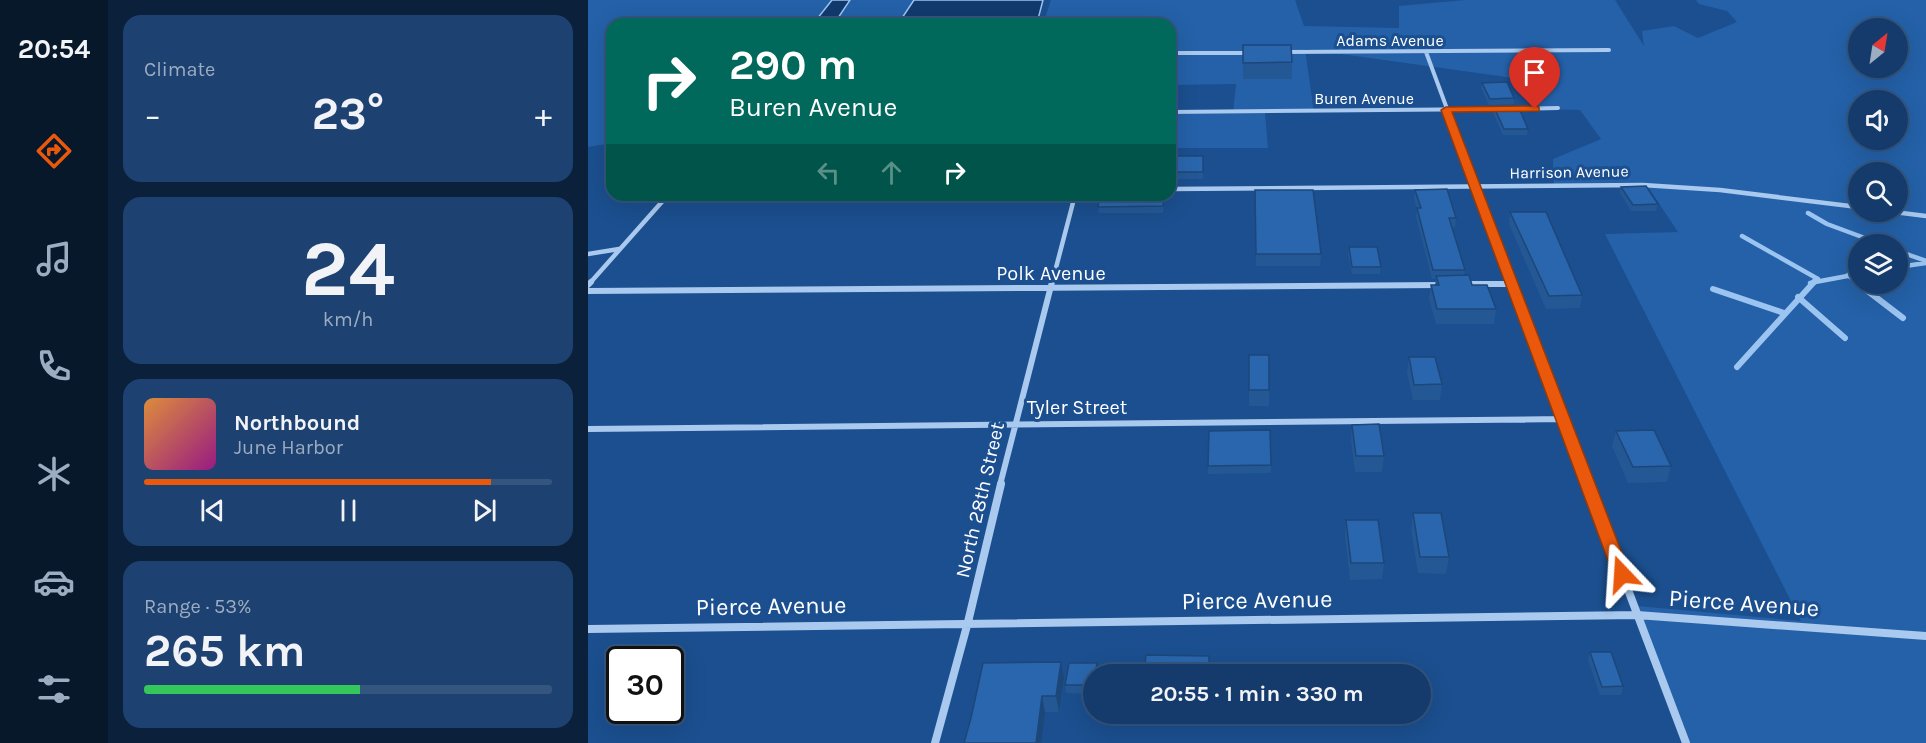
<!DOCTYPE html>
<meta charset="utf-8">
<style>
:root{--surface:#143b6b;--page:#1d4271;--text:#f1f3f6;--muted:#9dadc1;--line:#33557e;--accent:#ea580c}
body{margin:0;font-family:Karla,sans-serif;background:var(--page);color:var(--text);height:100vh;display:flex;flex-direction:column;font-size:22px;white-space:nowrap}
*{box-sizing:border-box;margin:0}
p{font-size:20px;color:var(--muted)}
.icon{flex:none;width:33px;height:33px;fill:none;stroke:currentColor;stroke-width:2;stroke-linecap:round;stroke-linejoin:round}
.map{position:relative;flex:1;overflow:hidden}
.details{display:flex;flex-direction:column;gap:15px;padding:15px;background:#0b203b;width:480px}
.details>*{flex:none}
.guide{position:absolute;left:18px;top:18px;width:570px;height:183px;border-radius:18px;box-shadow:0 6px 24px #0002,0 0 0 2px var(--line);background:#00695c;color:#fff;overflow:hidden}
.needle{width:39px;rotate:30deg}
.controls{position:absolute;left:1260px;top:18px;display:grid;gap:12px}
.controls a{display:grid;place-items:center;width:60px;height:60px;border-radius:50%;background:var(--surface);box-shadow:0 6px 24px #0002,0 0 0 2px var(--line);font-size:30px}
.speed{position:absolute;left:18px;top:646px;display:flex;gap:12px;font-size:30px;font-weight:700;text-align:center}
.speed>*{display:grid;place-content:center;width:78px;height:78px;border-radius:50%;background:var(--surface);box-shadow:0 6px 24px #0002,0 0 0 2px var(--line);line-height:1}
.speed .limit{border:3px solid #111;border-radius:9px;background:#fff;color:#111}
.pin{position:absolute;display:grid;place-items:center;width:51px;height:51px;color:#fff;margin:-62px -26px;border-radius:50% 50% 50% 0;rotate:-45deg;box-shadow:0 0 6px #0007}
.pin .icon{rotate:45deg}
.me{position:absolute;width:66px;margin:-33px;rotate:340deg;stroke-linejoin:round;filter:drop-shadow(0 0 4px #0008)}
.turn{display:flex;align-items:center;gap:21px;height:126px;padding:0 24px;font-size:27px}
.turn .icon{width:78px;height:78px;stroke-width:2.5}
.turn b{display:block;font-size:42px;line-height:51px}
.lanes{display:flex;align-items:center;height:57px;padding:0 24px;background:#0003;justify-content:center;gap:30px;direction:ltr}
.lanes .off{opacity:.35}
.big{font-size:45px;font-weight:700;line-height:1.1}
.details .widget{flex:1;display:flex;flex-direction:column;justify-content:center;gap:9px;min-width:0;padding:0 21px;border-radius:18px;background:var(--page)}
.details .dial{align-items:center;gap:0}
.dial b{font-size:78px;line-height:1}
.song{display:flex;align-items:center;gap:18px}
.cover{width:72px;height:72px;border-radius:9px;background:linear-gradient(135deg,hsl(30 70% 55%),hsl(310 70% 35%))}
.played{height:6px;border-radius:3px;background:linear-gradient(90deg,var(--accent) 85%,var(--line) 85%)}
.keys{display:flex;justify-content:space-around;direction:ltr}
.heat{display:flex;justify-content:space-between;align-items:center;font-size:33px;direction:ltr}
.charge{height:9px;border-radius:4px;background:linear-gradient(90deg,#34c759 53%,var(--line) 0)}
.trip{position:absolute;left:495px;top:664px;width:348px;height:60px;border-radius:30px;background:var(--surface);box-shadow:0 6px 24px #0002,0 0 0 2px var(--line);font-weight:700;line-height:60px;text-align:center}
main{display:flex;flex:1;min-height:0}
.tabs{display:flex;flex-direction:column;width:108px;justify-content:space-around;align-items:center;background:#08182b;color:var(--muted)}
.tabs .icon{width:42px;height:42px}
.tabs .current{color:var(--accent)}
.tabs b{font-size:27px;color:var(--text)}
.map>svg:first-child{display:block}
.green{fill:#2461a8;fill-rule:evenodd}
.water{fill:#123a6d;stroke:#9cc4f0;stroke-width:1.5}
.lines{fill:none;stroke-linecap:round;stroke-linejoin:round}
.stream-far1{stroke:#9cc4f0;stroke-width:4.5}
.stream{stroke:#9cc4f0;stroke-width:6}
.minor-far3{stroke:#a9c9ee;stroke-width:4}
.minor-far2{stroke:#a9c9ee;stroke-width:4.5}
.minor-far1{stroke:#a9c9ee;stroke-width:6}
.minor{stroke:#a9c9ee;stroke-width:8}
.wall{fill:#245895}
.shaded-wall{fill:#1d4779}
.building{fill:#2a66ad;stroke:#1d4779;stroke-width:1.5}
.route{fill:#ea580c;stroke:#983908;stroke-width:1.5}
.labels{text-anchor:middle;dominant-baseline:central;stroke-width:6;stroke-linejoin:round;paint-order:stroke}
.far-street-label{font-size:16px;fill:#fff;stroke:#1b4f8f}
.street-label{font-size:20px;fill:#fff;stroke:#1b4f8f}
.near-street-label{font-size:24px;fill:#fff;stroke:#1b4f8f}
</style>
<main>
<nav class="tabs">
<b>20:54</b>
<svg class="icon current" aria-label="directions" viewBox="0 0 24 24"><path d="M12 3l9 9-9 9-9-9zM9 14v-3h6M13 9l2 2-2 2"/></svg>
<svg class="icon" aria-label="music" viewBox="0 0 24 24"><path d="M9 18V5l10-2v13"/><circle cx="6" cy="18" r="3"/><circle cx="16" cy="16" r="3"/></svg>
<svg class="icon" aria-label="phone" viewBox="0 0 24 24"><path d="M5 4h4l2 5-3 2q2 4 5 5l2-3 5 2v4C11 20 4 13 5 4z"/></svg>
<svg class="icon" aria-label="climate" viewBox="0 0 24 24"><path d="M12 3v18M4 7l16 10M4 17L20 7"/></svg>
<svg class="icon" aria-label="car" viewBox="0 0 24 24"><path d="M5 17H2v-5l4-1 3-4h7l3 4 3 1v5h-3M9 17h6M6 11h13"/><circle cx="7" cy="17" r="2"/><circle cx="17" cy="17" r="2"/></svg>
<svg class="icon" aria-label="filters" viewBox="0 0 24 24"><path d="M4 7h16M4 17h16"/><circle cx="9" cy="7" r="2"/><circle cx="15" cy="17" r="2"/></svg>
</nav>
<section class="details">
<div class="widget"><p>Climate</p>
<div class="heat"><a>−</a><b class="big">23°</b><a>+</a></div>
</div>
<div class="widget dial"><b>24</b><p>km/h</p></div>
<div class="widget">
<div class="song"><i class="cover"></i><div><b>Northbound</b><p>June Harbor</p></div></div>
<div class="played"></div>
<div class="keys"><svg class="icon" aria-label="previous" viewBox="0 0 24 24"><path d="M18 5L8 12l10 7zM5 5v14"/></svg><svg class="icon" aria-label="pause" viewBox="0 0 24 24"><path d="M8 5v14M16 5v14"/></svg><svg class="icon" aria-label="next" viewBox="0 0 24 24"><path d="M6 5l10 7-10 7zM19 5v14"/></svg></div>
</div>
<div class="widget"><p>Range · 53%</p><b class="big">265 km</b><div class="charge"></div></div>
</section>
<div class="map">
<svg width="1338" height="743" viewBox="0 0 1338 743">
<rect width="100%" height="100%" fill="#1b4f8f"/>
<!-- green -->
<path class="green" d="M0,0h244l-19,24h-201v119l-24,4z
M262,0h64l-16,24h-64z
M463,0h244l9,26 95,2v-22l66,-6h150l29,46 -2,-15 32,-5 24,12 39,-16 -10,-11 -28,-7 -3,-4h230v743h-238l-51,-137 164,15 -196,-387 73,-2 -30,-45 -94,-1 -1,-27 48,-20 -21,-29 -40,-1 -13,-29 -222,-31 9,63 -49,1 3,35h-98v-34l63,-1 3,-29 -66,1v-61h-127zM1270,28h40v40h-40zM1270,100h40v40h-40zM1270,172h40v40h-40zM1270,244h40v40h-40z"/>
<!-- water -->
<path class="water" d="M244,0h18l-16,24h-21z
M326,0h129l-6,23 -139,1z"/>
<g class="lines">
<!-- stream-far1 -->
<path class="stream-far1" d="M1220,213l19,11 54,20
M1154,236l76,43
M1310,251l28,10
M1310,267l28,-4
M1260,275l10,8
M1222,283l48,-9"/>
<!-- stream -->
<path class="stream" d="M1268,282l47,36
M1125,289l71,24
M1210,297l47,41
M1149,367l77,-85"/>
<!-- minor-far3 -->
<path class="minor-far3" d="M697,52l324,-2
M838,52l27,73
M582,53h80
M925,109l45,-1
M582,112l329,-3"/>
<!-- minor-far2 -->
<path class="minor-far2" d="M865,123l60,160
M582,189l473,-4 77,5 138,17
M1306,212l32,4
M0,254l31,-5
M2,283l78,-88
M464,283l23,-88"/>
<!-- minor-far1 -->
<path class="minor-far1" d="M924,282l77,203
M875,284h51
M0,285l3,-3
M0,291l853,-6
M0,429l977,-10
M412,485l52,-203"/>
<!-- minor -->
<path class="minor" d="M1000,484l98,259
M0,629l1049,-14 289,21
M347,743l33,-121 33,-138"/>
</g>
<!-- wall -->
<path class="wall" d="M655,45l49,17v17h-49z
M894,83l32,15v6l-25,1 -8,-17z
M906,107l34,22 -1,6h-24l-10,-22z
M582,156h33v23h-33z
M1033,187l37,17 -2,7h-25l-11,-18z
M667,190l66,64 -1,12h-64z
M827,190l41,28 -1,9h-4l14,43 -1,5 8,10 24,24 -2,15h-58l-7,-25 2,-14h4l1,-6h-4l-16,-62 1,-9 -3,-9z
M512,195h65l-2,18h-64l-1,-6z
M922,212l72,83 -2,13 -34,1 -37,-85z
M761,247l32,20 -1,7h-28l-4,-20z
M681,355v51h-20v-16z
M821,357l33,27 -2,16h-27l-6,-28z
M764,425l32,31 -2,16h-27l-4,-32z
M682,430l1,43 -63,1v-8z
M1028,431l55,35 -4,16 -39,1 -16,-37z
M825,513l36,44 -3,17 -28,-1 -7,-44z
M758,520l38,43 -2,16 -32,1 -5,-44z
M1002,652l33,34 -2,9h-21l-12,-35z
M510,671v4h-4v19l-28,-1 -1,-8z
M476,679l-5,33h-14l-81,31z"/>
<!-- shaded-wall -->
<path class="shaded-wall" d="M473,662l3,17 -5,33 -3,-16z
M509,663l1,12h-3z
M454,696l3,16 -4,31h-5z"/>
<!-- building -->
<path class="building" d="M655,45h48l1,17 -49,1z
M919,82l7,16 -24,1 -8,-16z
M930,106l10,23h-24l-10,-22z
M582,156h33v16h-33z
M1058,186l12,18 -25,1 -12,-18z
M859,189l9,29h-7l16,52h-32l-16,-62h4l-6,-18z
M667,190h58l8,64h-65z
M512,195h64l-1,11 -65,1z
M922,212h36l36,83 -33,1z
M761,247h28l4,20h-29z
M881,275l3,10h15l9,24h-59l-6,-24h8l-3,-9z
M661,355h20v35h-20z
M821,357h26l7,27 -28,1z
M791,424l5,32h-28l-4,-31z
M682,430l1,35 -63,1 1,-35z
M1066,430l17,36 -38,1 -17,-36z
M825,513h28l8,44h-29z
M758,520h32l6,43h-33z
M1002,652h21l12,34 -21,1z
M558,655l63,1v19h-65z
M473,662l-5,34h-14l-6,47h-72l7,-25 12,-55z
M481,663h28l-2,12h-1v10h-29z"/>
<!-- route -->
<path class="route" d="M947,106l4,1v4l-87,1 178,462 -2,4 -6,2 -6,-2 -3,-4 -172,-464 5,-3z"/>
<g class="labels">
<!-- far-street labels -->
<g class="far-street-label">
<text x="802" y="40">Adams Avenue</text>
<text x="776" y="98">Buren Avenue</text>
<text transform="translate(981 172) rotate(-1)">Harrison Avenue</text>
</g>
<!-- street labels -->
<g class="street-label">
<text x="463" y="273">Polk Avenue</text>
<text x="489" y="407">Tyler Street</text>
<text transform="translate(392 500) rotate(-77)">North 28th Street</text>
</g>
<!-- near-street labels -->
<g class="near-street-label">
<text transform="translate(669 600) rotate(-1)">Pierce Avenue</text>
<text transform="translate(1156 603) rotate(4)">Pierce Avenue</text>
<text transform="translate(183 606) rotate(-1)">Pierce Avenue</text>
</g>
</g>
</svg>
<div class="controls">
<a><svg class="needle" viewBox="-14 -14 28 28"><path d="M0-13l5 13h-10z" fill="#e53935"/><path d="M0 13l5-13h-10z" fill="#9dadc1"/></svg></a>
<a><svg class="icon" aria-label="sound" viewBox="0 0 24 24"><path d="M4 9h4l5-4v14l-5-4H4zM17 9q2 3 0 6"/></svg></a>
<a><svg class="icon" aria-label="search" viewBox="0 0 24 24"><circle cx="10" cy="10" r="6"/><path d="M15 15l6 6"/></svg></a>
<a><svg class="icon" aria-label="layers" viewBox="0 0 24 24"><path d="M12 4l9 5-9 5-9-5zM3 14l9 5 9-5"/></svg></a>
</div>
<div class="speed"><div class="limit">30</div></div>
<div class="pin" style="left:947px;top:109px;background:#d93025"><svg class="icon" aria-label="arrive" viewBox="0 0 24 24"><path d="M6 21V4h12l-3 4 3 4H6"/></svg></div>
<svg class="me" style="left:1034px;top:574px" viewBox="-20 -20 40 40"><path d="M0-17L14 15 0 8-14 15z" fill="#ea580c" stroke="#fff" stroke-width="4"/></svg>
<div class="trip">20:55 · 1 min · 330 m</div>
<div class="guide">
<div class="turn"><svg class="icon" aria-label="right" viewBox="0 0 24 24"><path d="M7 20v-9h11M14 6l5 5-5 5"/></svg><div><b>290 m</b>Buren Avenue</div></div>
<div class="lanes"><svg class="icon off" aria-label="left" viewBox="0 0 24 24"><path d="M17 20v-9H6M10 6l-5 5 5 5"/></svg><svg class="icon off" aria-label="ahead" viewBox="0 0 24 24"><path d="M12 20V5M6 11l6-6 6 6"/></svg><svg class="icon" aria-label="right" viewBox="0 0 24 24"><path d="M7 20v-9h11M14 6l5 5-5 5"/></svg></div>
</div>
</div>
</main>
